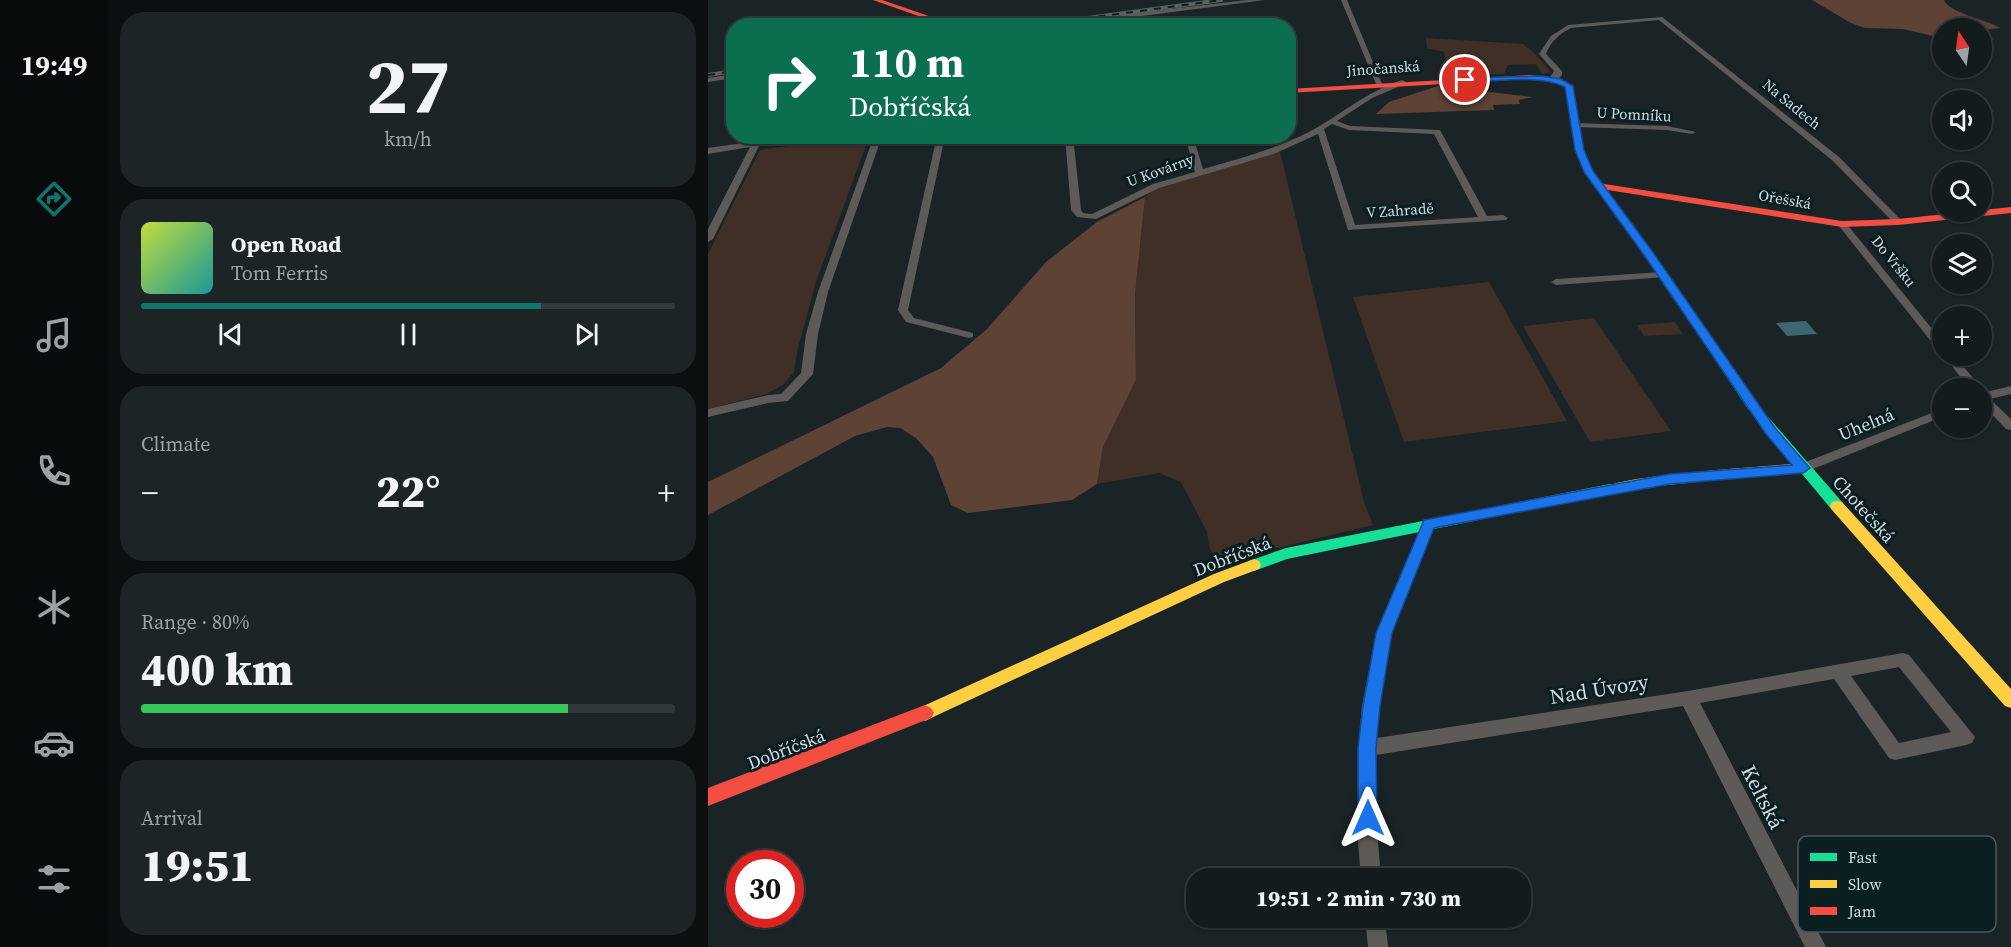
<!DOCTYPE html>
<meta charset="utf-8">
<style>
:root{--surface:#141b1d;--page:#1d2426;--text:#f1f3f6;--muted:#9da1a4;--line:#33393b;--accent:#0f766e}
body{margin:0;font-family:"Source Serif 4",serif;background:var(--page);color:var(--text);height:100vh;display:flex;flex-direction:column;font-size:22px;white-space:nowrap}
*{box-sizing:border-box;margin:0}
p{font-size:20px;color:var(--muted)}
.icon{flex:none;width:33px;height:33px;fill:none;stroke:currentColor;stroke-width:2;stroke-linecap:round;stroke-linejoin:round}
.map{position:relative;flex:1;overflow:hidden}
.details{display:flex;flex-direction:column;gap:12px;padding:12px;background:#0b0f10;width:600px}
.details>*{flex:none}
.banner{position:absolute;left:18px;top:18px;width:570px;height:126px;border-radius:24px;box-shadow:0 2px 4px #0004,0 0 0 2px var(--line);background:#0b6e4f;color:#fff;overflow:hidden}
.needle{width:39px;rotate:347deg}
.tools{position:absolute;left:1224px;top:18px;display:grid;gap:12px}
.tools a{display:grid;place-items:center;width:60px;height:60px;border-radius:50%;background:var(--surface);box-shadow:0 2px 4px #0004,0 0 0 2px var(--line);font-size:30px}
.speed{position:absolute;left:18px;top:850px;display:flex;gap:12px;font-size:30px;font-weight:700;text-align:center}
.speed>*{display:grid;place-content:center;width:78px;height:78px;border-radius:50%;background:var(--surface);box-shadow:0 2px 4px #0004,0 0 0 2px var(--line);line-height:1}
.speed .limit{border:9px solid #d22;background:#fff;color:#111}
.pin{position:absolute;display:grid;place-items:center;width:51px;height:51px;color:#fff;margin:-26px;border:3px solid #fff;border-radius:50%;box-shadow:0 2px 6px #0007}
.me{position:absolute;width:66px;margin:-33px;rotate:0deg;stroke-linejoin:round;filter:drop-shadow(0 0 4px #0008)}
.turn{display:flex;align-items:center;gap:21px;height:126px;padding:0 24px;font-size:27px}
.turn .icon{width:78px;height:78px;stroke-width:2.5}
.turn b{display:block;font-size:42px;line-height:51px}
.big{font-size:45px;font-weight:800;line-height:1.1}
.details .card{flex:1;display:flex;flex-direction:column;justify-content:center;gap:9px;min-width:0;padding:0 21px;border-radius:24px;background:var(--page)}
.details .dial{align-items:center;gap:0}
.dial b{font-size:78px;line-height:1}
.song{display:flex;align-items:center;gap:18px}
.cover{width:72px;height:72px;border-radius:9px;background:linear-gradient(135deg,hsl(70 70% 55%),hsl(180 70% 35%))}
.played{height:6px;border-radius:3px;background:linear-gradient(90deg,var(--accent) 75%,var(--line) 75%)}
.keys{display:flex;justify-content:space-around;direction:ltr}
.heat{display:flex;justify-content:space-between;align-items:center;font-size:33px;direction:ltr}
.charge{height:9px;border-radius:4px;background:linear-gradient(90deg,#34c759 80%,var(--line) 0)}
.trip{position:absolute;left:478px;top:868px;width:345px;height:60px;border-radius:24px;background:var(--surface);box-shadow:0 2px 4px #0004,0 0 0 2px var(--line);font-weight:800;line-height:60px;text-align:center}
main{display:flex;flex:1;min-height:0}
.dock{display:flex;flex-direction:column;width:108px;justify-content:space-around;align-items:center;background:#080b0c;color:var(--muted)}
.dock .icon{width:42px;height:42px}
.dock .selected{color:var(--accent)}
.dock b{font-size:27px;color:var(--text)}
.map>svg:first-child{display:block}
.built{fill:#152e35}
.green{fill:#3f2f27}
.forest{fill:#5d4235}
.water{fill:#3e666f}
.lines{fill:none;stroke-linecap:round;stroke-linejoin:round}
.street{fill:#5d5a57;fill-rule:evenodd}
.fast{fill:#16e098;fill-rule:evenodd}
.slow{fill:#ffcf43;fill-rule:evenodd}
.jam{fill:#f24e42;fill-rule:evenodd}
.rail-casing{stroke:#5c605f;stroke-width:4}
.rail{stroke:#0b1e22;stroke-width:2;stroke-dasharray:7;stroke-linecap:butt}
.route{fill:#1a73e8;stroke:#114b97;stroke-width:1.5}
.labels{text-anchor:middle;dominant-baseline:central;stroke-width:6;stroke-linejoin:round;paint-order:stroke}
.far-street-label{font-size:15px;fill:#cfdbde;stroke:#0b1e22}
.street-label{font-size:18px;fill:#cfdbde;stroke:#0b1e22}
.near-street-label{font-size:21px;fill:#cfdbde;stroke:#0b1e22}
.key{fill:#0b1e22;stroke:#46575a;stroke-width:1.5}
.key-label{font-size:16px;fill:#cfdbde}
</style>
<main>
<nav class="dock">
<b>19:49</b>
<svg class="icon selected" aria-label="directions" viewBox="0 0 24 24"><path d="M12 3l9 9-9 9-9-9zM9 14v-3h6M13 9l2 2-2 2"/></svg>
<svg class="icon" aria-label="music" viewBox="0 0 24 24"><path d="M9 18V5l10-2v13"/><circle cx="6" cy="18" r="3"/><circle cx="16" cy="16" r="3"/></svg>
<svg class="icon" aria-label="phone" viewBox="0 0 24 24"><path d="M5 4h4l2 5-3 2q2 4 5 5l2-3 5 2v4C11 20 4 13 5 4z"/></svg>
<svg class="icon" aria-label="climate" viewBox="0 0 24 24"><path d="M12 3v18M4 7l16 10M4 17L20 7"/></svg>
<svg class="icon" aria-label="car" viewBox="0 0 24 24"><path d="M5 17H2v-5l4-1 3-4h7l3 4 3 1v5h-3M9 17h6M6 11h13"/><circle cx="7" cy="17" r="2"/><circle cx="17" cy="17" r="2"/></svg>
<svg class="icon" aria-label="filters" viewBox="0 0 24 24"><path d="M4 7h16M4 17h16"/><circle cx="9" cy="7" r="2"/><circle cx="15" cy="17" r="2"/></svg>
</nav>
<section class="details">
<div class="card dial"><b>27</b><p>km/h</p></div>
<div class="card">
<div class="song"><i class="cover"></i><div><b>Open Road</b><p>Tom Ferris</p></div></div>
<div class="played"></div>
<div class="keys"><svg class="icon" aria-label="previous" viewBox="0 0 24 24"><path d="M18 5L8 12l10 7zM5 5v14"/></svg><svg class="icon" aria-label="pause" viewBox="0 0 24 24"><path d="M8 5v14M16 5v14"/></svg><svg class="icon" aria-label="next" viewBox="0 0 24 24"><path d="M6 5l10 7-10 7zM19 5v14"/></svg></div>
</div>
<div class="card"><p>Climate</p>
<div class="heat"><a>−</a><b class="big">22°</b><a>+</a></div>
</div>
<div class="card"><p>Range · 80%</p><b class="big">400 km</b><div class="charge"></div></div>
<div class="card"><p>Arrival</p><b class="big">19:51</b></div>
</section>
<div class="map">
<svg width="1303" height="947" viewBox="0 0 1303 947">
<rect width="100%" height="100%" fill="#1a2427"/>
<!-- built -->
<path class="built" d="M497,0h33l-196,25h-26z"/>
<!-- green -->
<path class="green" d="M718,38l97,6 12,10 16,18 -9,2 -6,-10 -28,1 -4,9 -67,3 4,-13 5,-3 -2,-9 -17,-4z
M146,136l15,1 -53,145 -19,70 -3,20 -11,13 -17,9 -58,15v-155l52,-104z
M572,152l84,350 9,23 -158,38 -6,-17 -2,-14 -26,-50 -22,-9 -62,11 6,-37 33,-67 -1,-85 10,-98 9,-8 15,-5z
M781,282l78,139 -163,21 -51,-145z
M886,318l77,113 -81,11 -67,-116z
M967,322l8,12 -39,2 -7,-11z"/>
<!-- forest -->
<path class="forest" d="M1104,0h132c4,12 44,21 57,28l-19,2v-2h-40v10l-39,-9 -38,-1 -14,-5z
M730,86l95,11 -14,3 1,4 -27,1 1,5 -118,4 13,-12z
M437,197l-10,98 1,85 -33,67 -6,37 -25,16 -104,13 -17,-8 -18,-48 -17,-19 -16,-10 -13,-1 -32,9 -147,79v-33l233,-114 46,-39 59,-67 51,-40z"/>
<!-- water -->
<path class="water" d="M1098,321l11,13 -30,2 -11,-13z"/>
<g class="lines">
<!-- street -->
<path class="street" d="M539,0h18l-138,18 -35,8h-14l49,-12z
M633,0h6l36,86 -7,-2z
M954,17l177,140 62,63v4h-6l-62,-63 -174,-141 -88,8c-12,6 -20,13 -25,26l16,17v4l-6,6 -7,-2 5,-8 -15,-17 12,-18 17,-11z
M540,21l2,5h-51l3,-2z
M26,74v4l-26,4v-4z
M694,80l4,2 -1,2 -33,14 -35,23 13,5 90,4 47,86 16,-1 5,3 -2,2 -158,10 -30,-96 -44,20 -115,34 -63,31 -19,-2 -6,-7 -6,-74h8l8,74 2,3 9,1 61,-30 42,-12 -10,-36h8l10,33c36,-10 72,-20 106,-37 32,-17 58,-41 93,-52zM624,124l17,6 85,4 44,83 -123,8 -31,-96z
M864,123l95,3 29,6 -4,2 -25,-4 -92,-3h-3z
M84,136h25l-58,10 -46,93 -5,3v-13l42,-82 -42,7v-6z
M166,136h8l-54,156 -10,42 -5,40 -25,27 -20,2 -60,14v-8l60,-14 13,-1 20,-21 5,-39 12,-42z
M229,136h8l-37,174 6,8 59,15v4l-4,1 -63,-16 -8,-12z
M1131,222h6l97,119v10l-4,-1 -99,-124z
M954,272l4,1v4l-110,8 -5,-3 5,-3z
M1236,356h11l26,32h-12z
M1303,386v8l-21,5 21,20v11l-5,-1 -24,-25v-11z
M1234,409v8l-134,54h-10l-2,-3 2,-3z
M721,519l5,1 2,4 -44,109 -12,73 -3,32 311,-47 215,-38 6,2 66,82 -3,6 -6,2 -71,15 -6,-2 -55,-79 -134,24 126,244h-21l-122,-241 -307,49 2,86 3,38h-20l-3,-38v-93l4,-42 14,-73 46,-109 2,-4zM1191,667l52,65 -52,11 -48,-67z
M657,918h20l3,29h-20z"/>
<!-- fast -->
<path class="fast" d="M877,161l3,1 4,10 60,79 104,152 86,99 2,4 -2,4h-10l-84,-101 -104,-155 -60,-82 -3,-8z
M902,484l5,2 2,3 -2,3 -328,67 -33,12 -5,-2 -2,-4 2,-4 37,-13z"/>
<!-- slow -->
<path class="slow" d="M1095,463l5,2 2,3 -2,3 -161,16 -37,7 -7,-5c10,-14 172,-23 200,-26z
M1129,501l5,1 169,187v19l-6,-2 -173,-196 -2,-4 2,-4z
M546,559l5,2 2,4 -2,4 -35,13 -293,136 -6,3 -6,-3 -3,-5 3,-5 295,-134z"/>
<!-- jam -->
<path class="jam" d="M165,0h9l76,26h-11z
M821,75l21,2 23,8 10,65 6,14 -1,2h-6l-7,-16 -10,-64 -16,-5 -20,-2 -241,14v-4z
M890,183l244,38 56,-2 113,-12v6l-113,12 -56,2 -247,-39 -1,-2z
M217,705l6,3 3,5 -3,5 -223,88v-18z"/>
<defs>
<path id="rail" d="M321,26l192,-26
M0,75l26,-4"/>
</defs>
<!-- rail casing -->
<use href="#rail" class="rail-casing"/>
<!-- rail -->
<use href="#rail" class="rail"/>
</g>
<!-- route -->
<path class="route" d="M833,76l20,3 12,7 11,64 9,21 59,80 123,177 35,40 -7,5 -133,11 -236,44 -42,105 -12,73 -4,42 1,70 -3,6 -6,3 -7,-3 -3,-6v-70l5,-42 13,-73 48,-113 246,-46 122,-9 -26,-31 -122,-179 -60,-83 -9,-22 -10,-63c-25,-13 -71,-5 -100,-5l-3,-2 3,-2z"/>
<g class="labels">
<!-- far-street labels -->
<g class="far-street-label">
<text transform="translate(675 68) rotate(-4)">Jinočanská</text>
<text transform="translate(1084 104) rotate(39)">Na Sadech</text>
<text transform="translate(926 114) rotate(3)">U Pomníku</text>
<text transform="translate(452 170) rotate(-20)">U Kovárny</text>
<text transform="translate(1077 199) rotate(10)">Ořešská</text>
<text transform="translate(692 210) rotate(-4)">V Zahradě</text>
<text transform="translate(1186 261) rotate(51)">Do Vršku</text>
</g>
<!-- street labels -->
<g class="street-label">
<text transform="translate(1158 424) rotate(-22)">Uhelná</text>
<text transform="translate(1156 509) rotate(48)">Chotečská</text>
<text transform="translate(524 556) rotate(-21)">Dobříčská</text>
<text transform="translate(78 749) rotate(-21)">Dobříčská</text>
</g>
<!-- near-street labels -->
<g class="near-street-label">
<text transform="translate(891 689) rotate(-9)">Nad Úvozy</text>
<text transform="translate(1055 797) rotate(63)">Keltská</text>
</g>
</g>
<!-- legend -->
<rect x="1090" y="836" width="198" height="96" rx="9" class="key"/>
<rect x="1102" y="853" width="27" height="8" fill="#16e098"/>
<rect x="1102" y="880" width="27" height="8" fill="#ffcf43"/>
<rect x="1102" y="907" width="27" height="8" fill="#f24e42"/>
<g class="key-label">
<text x="1140" y="863">Fast</text>
<text x="1140" y="890">Slow</text>
<text x="1140" y="917">Jam</text>
</g>
</svg>
<div class="tools">
<a><svg class="needle" viewBox="-14 -14 28 28"><path d="M0-13l5 13h-10z" fill="#e53935"/><path d="M0 13l5-13h-10z" fill="#9da1a4"/></svg></a>
<a><svg class="icon" aria-label="sound" viewBox="0 0 24 24"><path d="M4 9h4l5-4v14l-5-4H4zM17 9q2 3 0 6"/></svg></a>
<a><svg class="icon" aria-label="search" viewBox="0 0 24 24"><circle cx="10" cy="10" r="6"/><path d="M15 15l6 6"/></svg></a>
<a><svg class="icon" aria-label="layers" viewBox="0 0 24 24"><path d="M12 4l9 5-9 5-9-5zM3 14l9 5 9-5"/></svg></a>
<a>+</a>
<a>−</a>
</div>
<div class="speed"><div class="limit">30</div></div>
<div class="pin" style="left:757px;top:80px;background:#d93025"><svg class="icon" aria-label="arrive" viewBox="0 0 24 24"><path d="M6 21V4h12l-3 4 3 4H6"/></svg></div>
<svg class="me" style="left:660px;top:818px" viewBox="-20 -20 40 40"><path d="M0-17L14 15 0 8-14 15z" fill="#1a73e8" stroke="#fff" stroke-width="4"/></svg>
<div class="trip">19:51 · 2 min · 730 m</div>
<div class="banner">
<div class="turn"><svg class="icon" aria-label="right" viewBox="0 0 24 24"><path d="M7 20v-9h11M14 6l5 5-5 5"/></svg><div><b>110 m</b>Dobříčská</div></div>
</div>
</div>
</main>
